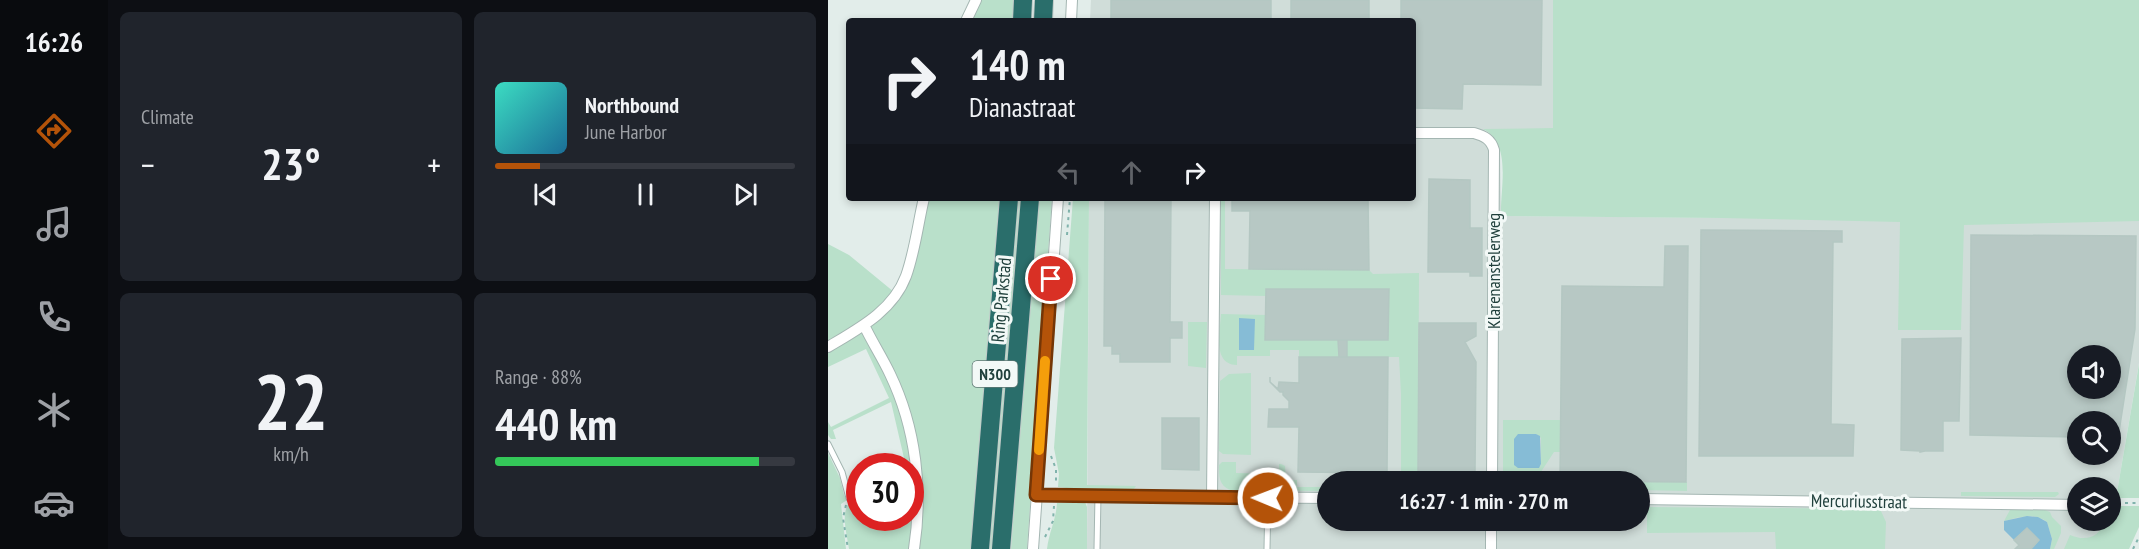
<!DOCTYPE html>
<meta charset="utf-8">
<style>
:root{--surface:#171b24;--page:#20242c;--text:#f1f3f6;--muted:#9ea1a6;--line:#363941;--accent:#b45309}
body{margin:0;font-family:"PT Sans Narrow",sans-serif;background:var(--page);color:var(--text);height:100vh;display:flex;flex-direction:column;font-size:22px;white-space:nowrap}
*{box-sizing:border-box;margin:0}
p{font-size:20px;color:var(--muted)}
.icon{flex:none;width:33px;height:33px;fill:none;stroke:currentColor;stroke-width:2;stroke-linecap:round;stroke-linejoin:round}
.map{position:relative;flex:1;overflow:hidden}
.panel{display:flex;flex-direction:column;gap:12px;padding:12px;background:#0d0f14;width:720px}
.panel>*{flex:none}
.banner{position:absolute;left:18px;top:18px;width:570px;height:183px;border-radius:6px;box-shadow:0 3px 9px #0003;background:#171b24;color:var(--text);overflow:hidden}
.tools{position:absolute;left:1239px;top:345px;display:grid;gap:12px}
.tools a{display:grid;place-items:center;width:54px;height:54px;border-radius:50%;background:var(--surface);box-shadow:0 3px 9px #0003;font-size:30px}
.speed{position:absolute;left:18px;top:453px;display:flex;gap:12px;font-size:30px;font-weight:700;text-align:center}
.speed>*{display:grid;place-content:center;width:78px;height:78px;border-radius:50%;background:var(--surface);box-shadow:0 3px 9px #0003;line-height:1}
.speed .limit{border:9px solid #d22;background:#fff;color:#111}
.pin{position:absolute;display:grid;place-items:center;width:51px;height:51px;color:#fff;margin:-26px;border:3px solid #fff;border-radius:50%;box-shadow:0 2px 6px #0007}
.me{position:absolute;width:66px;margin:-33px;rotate:271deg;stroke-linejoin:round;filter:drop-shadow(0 0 4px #0008)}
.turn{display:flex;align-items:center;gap:21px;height:126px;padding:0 24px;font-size:27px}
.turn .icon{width:78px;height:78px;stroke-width:2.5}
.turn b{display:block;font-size:42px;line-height:51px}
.lanes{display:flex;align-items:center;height:57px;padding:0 24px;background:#0003;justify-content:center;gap:30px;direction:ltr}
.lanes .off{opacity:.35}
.big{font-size:45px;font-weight:700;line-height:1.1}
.panel .tile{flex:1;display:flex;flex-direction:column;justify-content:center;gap:9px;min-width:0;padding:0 21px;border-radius:9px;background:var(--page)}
.panel .dial{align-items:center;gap:0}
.dial b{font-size:78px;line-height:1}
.song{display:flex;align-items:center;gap:18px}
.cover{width:72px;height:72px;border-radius:9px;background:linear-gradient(135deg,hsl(170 70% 55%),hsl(200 70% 35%))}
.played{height:6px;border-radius:3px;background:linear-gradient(90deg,var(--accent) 15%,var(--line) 15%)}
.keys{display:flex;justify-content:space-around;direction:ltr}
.heat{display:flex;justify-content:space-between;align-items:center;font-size:33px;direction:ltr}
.charge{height:9px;border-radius:4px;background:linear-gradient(90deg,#34c759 88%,var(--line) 0)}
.panel .tiles{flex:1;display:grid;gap:12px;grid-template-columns:repeat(2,1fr)}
.trip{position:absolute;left:489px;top:471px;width:333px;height:60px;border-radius:30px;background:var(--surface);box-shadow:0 3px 9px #0003;font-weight:700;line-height:60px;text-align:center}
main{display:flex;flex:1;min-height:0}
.tab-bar{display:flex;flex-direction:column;width:108px;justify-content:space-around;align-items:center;background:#090b0e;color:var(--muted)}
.tab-bar .icon{width:42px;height:42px}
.tab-bar .on{color:var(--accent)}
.tab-bar b{font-size:27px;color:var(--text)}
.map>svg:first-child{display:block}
.built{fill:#d0ddd9;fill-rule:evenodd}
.green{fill:#b9e0ca;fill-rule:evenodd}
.water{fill:#86bcd6}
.building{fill:#b7c8c4;stroke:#b4c7c2;stroke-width:1.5;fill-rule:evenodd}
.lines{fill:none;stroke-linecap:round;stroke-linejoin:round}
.lane-casing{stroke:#a4b6b2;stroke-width:7}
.street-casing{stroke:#a4b6b2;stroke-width:12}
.highway-casing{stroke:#c1cac8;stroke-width:20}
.path{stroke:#80b3ac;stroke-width:2;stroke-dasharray:3 4.5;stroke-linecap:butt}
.lane{stroke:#fff;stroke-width:5}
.street{stroke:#fff;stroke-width:10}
.highway{stroke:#2a6e6b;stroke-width:18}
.route-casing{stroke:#753606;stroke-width:15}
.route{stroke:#b45309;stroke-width:10}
.slow{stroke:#f59e0b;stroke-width:10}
.labels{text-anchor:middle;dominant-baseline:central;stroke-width:6;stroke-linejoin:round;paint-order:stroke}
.shield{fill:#f3f9f7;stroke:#5f7874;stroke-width:1.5}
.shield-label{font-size:16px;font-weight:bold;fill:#20403c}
.street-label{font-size:18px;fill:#20403c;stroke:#f3f9f7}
</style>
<main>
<nav class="tab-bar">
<b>16:26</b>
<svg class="icon on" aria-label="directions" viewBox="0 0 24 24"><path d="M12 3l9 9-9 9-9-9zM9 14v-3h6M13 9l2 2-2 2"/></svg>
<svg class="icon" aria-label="music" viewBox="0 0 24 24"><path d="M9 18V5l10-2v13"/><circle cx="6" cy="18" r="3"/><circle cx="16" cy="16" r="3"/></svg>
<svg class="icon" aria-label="phone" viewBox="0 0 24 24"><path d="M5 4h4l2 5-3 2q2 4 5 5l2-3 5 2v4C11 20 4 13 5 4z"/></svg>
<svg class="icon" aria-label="climate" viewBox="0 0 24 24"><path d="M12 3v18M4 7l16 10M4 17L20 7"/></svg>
<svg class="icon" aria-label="car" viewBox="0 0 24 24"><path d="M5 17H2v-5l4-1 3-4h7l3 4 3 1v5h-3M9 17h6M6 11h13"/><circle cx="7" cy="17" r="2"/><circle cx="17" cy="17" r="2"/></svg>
</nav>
<section class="panel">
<div class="tiles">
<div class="tile"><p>Climate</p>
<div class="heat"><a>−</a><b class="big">23°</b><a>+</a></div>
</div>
<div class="tile">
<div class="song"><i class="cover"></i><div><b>Northbound</b><p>June Harbor</p></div></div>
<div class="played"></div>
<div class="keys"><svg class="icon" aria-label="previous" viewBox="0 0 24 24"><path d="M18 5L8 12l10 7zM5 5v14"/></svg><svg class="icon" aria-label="pause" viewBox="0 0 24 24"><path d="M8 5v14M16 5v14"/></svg><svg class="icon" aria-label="next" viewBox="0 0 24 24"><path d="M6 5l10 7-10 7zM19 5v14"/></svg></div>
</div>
<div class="tile dial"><b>22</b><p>km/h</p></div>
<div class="tile"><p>Range · 88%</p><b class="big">440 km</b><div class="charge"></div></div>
</div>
</section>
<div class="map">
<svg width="1311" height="549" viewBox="0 0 1311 549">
<rect width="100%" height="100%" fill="#e2edea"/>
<!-- built -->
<path class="built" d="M263,0h462v129l-69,1 11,8 5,11 1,61 5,2 1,4 632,5v142l-22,129 -6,26 -1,-30h-32v32l32,1 -7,28h-1016l2,-351h324v-177h-323zM1250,356h32v32h-32zM1250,422h32v32h-32zM500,482h312v38h-312z"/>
<!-- green -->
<path class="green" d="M152,0h35l-1,21h-44z
M725,0h586v221l-175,4 -3,105h-63l2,-108 -178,-4 -216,-2v-4l-4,1 -1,-3c0,-26 10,-67 -18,-81l70,-1z
M99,198h74l-27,351h-57l-3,-115 -43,-102 -1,-6 22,-20z
M187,198h10l-29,351h-10z
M210,198h14l-25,351h-16z
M245,198h16l-2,287 49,1 -3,4 -58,-1 -17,-2 1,-13 -5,-26z
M393,198h4v71l144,1 4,4 46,-1 -1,208h-17v-87l-2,-37h-52v-17h41l1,-51h-123v7l-45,-1z
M0,244l21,11 45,37 -15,17 -51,34z
M393,314l45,1v25h72l1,17h-40v-7h-29v6h-33v9c-25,-1 -17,-33 -16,-51z
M360,322h19l-1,46 -18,-2z
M31,333l5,1c27,46 51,101 51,155 0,20 -3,40 -4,60h-62c-3,-20 -11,-42 8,-54l-8,-19 2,-4 4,6h4l1,40h50v-52h-25l19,-8 -13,-56 -58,28 3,9h-5l-3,-4v-13l3,5 58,-29 -23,-49 -38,18v-17z
M1311,364v134h-24l2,-6z
M423,373v82l-28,-1 -4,-3 1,-70 9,-7z
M675,420h57v32h-6l-19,29h-30l-2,-2zM708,434l5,4v27l-4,3h-19z
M0,453l12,25 4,17 3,5 -6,4 5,45h-18z
M394,462h14v11l43,1v-10h2l4,2 1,14h11v7h30v4l-97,-1c-11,-5 -11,-13 -11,-25z
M812,482h47v9l-47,-1z
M1133,492h97l1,2 -4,3 -94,-1z
M257,502l2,5v42h-40c2,-17 9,-29 10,-46z
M1283,506h28v21l-10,22h-65l6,-14c16,7 30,2 35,-14l5,-1z
M819,507l233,2 6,13 -1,27h-109l-1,-17 -128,1z
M1182,510h35l5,2 2,5 9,9v7l-7,16h-4l2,-10 -5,-17c-13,-10 -28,-5 -43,-1z"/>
<!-- water -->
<path class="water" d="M411,318l16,1 -1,31h-15z
M690,434h18l4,2 1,28 -2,4h-21l-4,-3v-26z
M1199,516l11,1 9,5 5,17 -2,10h-19l8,-9 -12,-12 -13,12 -10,-10v-9z"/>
<!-- building -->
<path class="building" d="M283,0h160v21h-160z
M463,0h78v21h-78z
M573,0h141l-1,85 -78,-1 -1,25 -49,-1v-87h-12z
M601,179l41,1v48h12v48h-12v-4h-42z
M277,198h66l-1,124h12v16h-12v24h-50v-8h-8v-8h-8z
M404,198h136l1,72 -120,-1 1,-58h-18z
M873,230l141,1v11h-9l-2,182 23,1 -1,31h-154z
M1143,235l165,1 -1,93 -17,109h-8v-16h-32v15l-108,-2zM1250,356h32v32h-32z
M837,246h23l-2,236 -126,-1 2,-195 102,1z
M438,289h123l-1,51h-123z
M591,323h57v13l-11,6 11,20 -1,110 -57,-1z
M1133,338l-2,83h-16v30h-18l-5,1v-1l-19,-1 1,-111z
M510,340h9v17h-8z
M471,357h89l-1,116 -89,-1 1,-45h-31l1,-18h20v-8l-6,-6v-3h-3l-10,-10v-5v5l8,7 1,-7 20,1z
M334,418h37v52l-37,-1z
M1199,528l12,12 -8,9h-16l4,-4 -5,-5z"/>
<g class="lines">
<defs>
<path id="lane" d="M0,444l14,28 7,26
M269,549l1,-54
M439,549l1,-51"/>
<path id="street" d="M138,21l10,-21
M243,21l1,-21
M585,133h61c10,3 17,6 20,17l-2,332
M36,325c8,17 18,32 26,49 26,54 33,116 24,175
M0,347c30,-18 65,-36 78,-71 9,-25 12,-53 18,-78
M208,495l292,3
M384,497l3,-299
M812,499l438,6
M205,549l25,-351
M663,549v-29"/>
<path id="highway" d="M194,21l1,-21
M215,21l1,-21
M152,549l29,-351
M173,549l29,-351"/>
</defs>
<!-- lane casing -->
<use href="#lane" class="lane-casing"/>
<!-- street casing -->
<use href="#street" class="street-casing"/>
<!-- highway casing -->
<use href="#highway" class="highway-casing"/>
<!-- path -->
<path class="path" d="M239,235l3,-37
M223,456l5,13v16
M1282,503h29
M18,505l-3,13 5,31
M217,537l8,-16 1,-15
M1305,549l6,-12"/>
<!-- lane -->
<use href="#lane" class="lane"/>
<!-- street -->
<use href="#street" class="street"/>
<!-- highway -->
<use href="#highway" class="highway"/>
</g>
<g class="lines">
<defs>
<path id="route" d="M223,279l-15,216 232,3"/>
</defs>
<!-- route casing -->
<use href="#route" class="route-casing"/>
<!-- route -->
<use href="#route" class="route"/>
<!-- slow -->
<path class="slow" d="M211,450l6,-89"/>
</g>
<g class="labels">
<!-- shield labels -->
<rect class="shield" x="144.5" y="361" width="45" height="26" rx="4.5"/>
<g class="shield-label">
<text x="167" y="374">N300</text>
</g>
<!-- street labels -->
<g class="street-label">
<text transform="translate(665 271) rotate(-90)">Klarenanstelerweg</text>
<text transform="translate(173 300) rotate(-85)">Ring Parkstad</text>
<text transform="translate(1031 501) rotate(1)">Mercuriusstraat</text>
</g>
</g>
</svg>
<div class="tools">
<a><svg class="icon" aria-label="sound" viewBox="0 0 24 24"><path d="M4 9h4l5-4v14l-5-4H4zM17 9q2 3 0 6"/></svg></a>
<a><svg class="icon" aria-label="search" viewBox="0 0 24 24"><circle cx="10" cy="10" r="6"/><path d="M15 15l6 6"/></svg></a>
<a><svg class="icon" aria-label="layers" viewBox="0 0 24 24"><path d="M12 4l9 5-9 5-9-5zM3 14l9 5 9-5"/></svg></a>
</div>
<div class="speed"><div class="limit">30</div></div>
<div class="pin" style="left:223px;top:279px;background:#d93025"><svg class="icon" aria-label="arrive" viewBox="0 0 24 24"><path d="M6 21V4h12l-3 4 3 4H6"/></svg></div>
<svg class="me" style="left:440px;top:498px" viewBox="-20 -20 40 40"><circle r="17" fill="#b45309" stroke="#fff" stroke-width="3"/><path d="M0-11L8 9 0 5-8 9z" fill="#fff"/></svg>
<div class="trip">16:27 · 1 min · 270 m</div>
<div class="banner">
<div class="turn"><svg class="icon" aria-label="right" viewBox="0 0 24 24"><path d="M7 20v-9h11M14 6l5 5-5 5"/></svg><div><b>140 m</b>Dianastraat</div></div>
<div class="lanes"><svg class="icon off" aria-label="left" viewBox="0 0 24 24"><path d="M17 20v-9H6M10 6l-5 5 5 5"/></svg><svg class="icon off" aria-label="ahead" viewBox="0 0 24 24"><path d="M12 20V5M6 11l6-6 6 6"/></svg><svg class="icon" aria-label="right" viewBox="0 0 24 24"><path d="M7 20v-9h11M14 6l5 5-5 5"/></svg></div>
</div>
</div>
</main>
